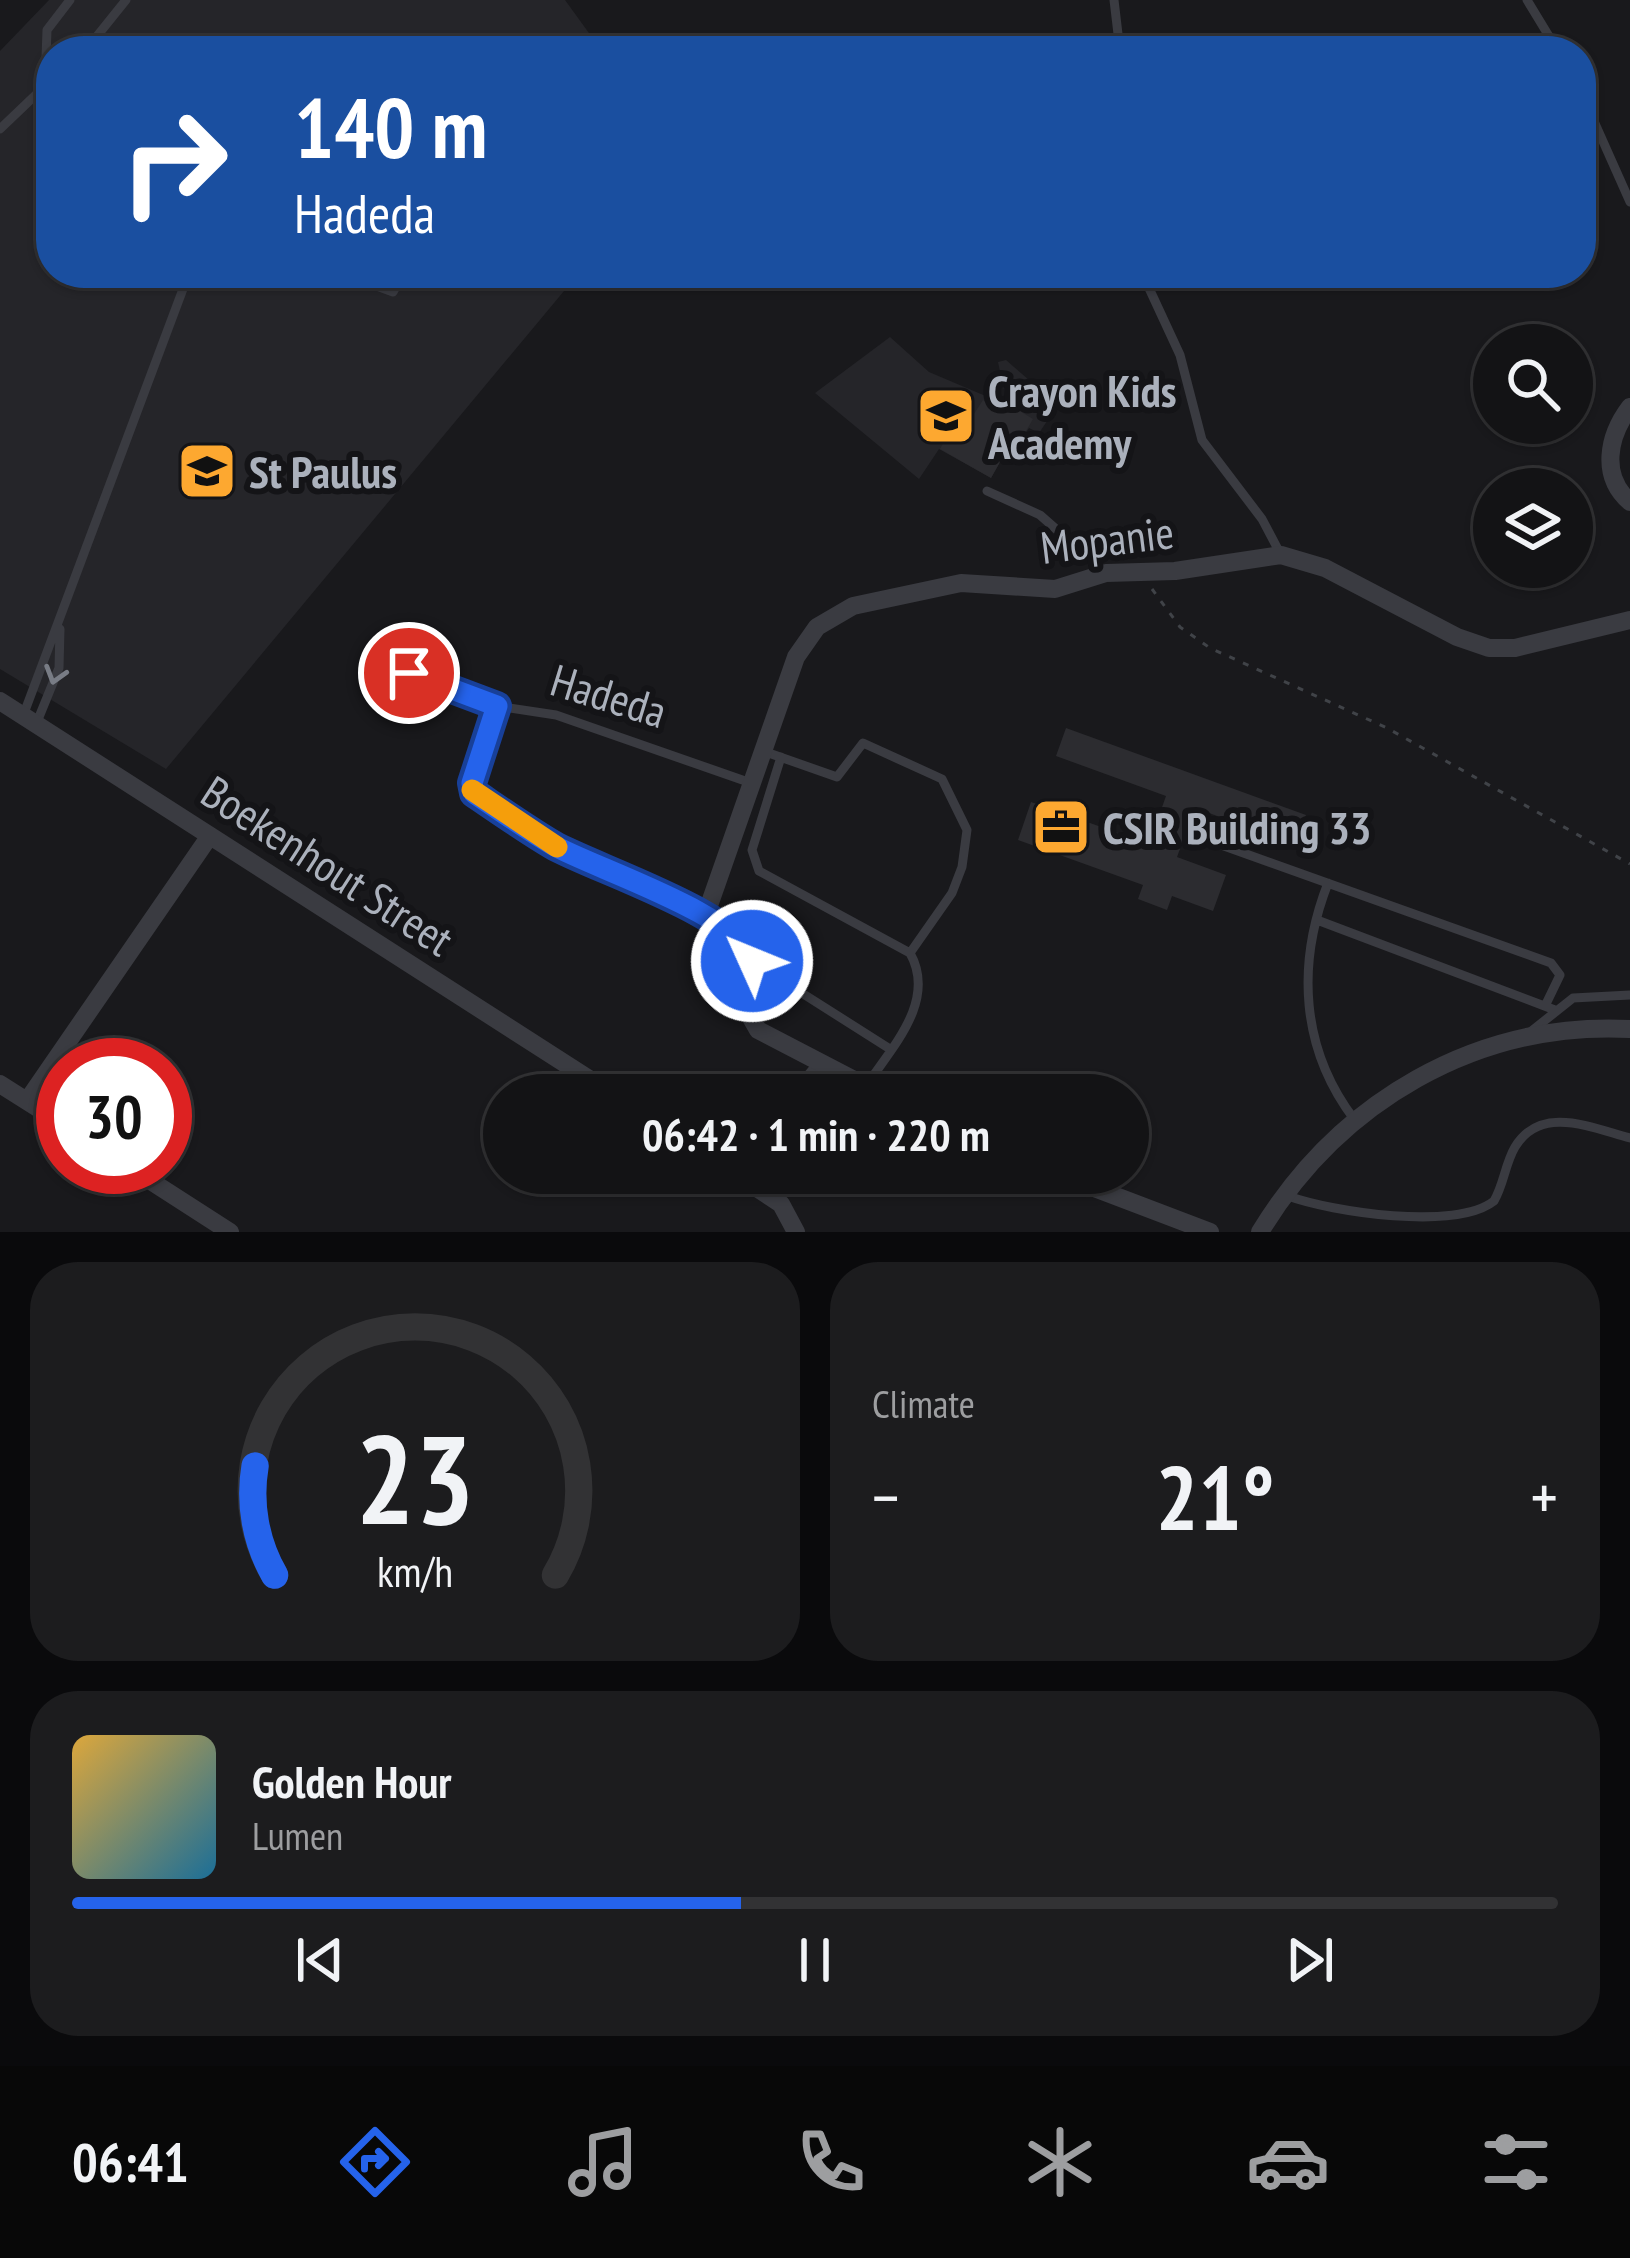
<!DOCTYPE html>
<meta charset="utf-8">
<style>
:root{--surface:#131315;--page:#1c1c1e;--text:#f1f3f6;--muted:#9d9ea0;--line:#323234;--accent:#2563eb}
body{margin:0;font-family:"PT Sans Narrow",sans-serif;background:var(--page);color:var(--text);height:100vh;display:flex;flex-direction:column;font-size:45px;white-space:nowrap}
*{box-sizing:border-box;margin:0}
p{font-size:39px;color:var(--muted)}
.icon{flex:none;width:66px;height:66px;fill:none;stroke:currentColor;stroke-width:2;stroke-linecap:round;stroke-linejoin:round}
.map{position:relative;height:1232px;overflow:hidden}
.drawer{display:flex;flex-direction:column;gap:30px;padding:30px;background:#0a0a0c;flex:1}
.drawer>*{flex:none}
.top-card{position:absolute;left:36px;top:36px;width:1560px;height:252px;border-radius:48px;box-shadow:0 3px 9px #0004,0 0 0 3px var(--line);background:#1a4fa0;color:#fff;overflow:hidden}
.fabs{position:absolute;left:1473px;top:324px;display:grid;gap:24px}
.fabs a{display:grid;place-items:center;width:120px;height:120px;border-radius:50%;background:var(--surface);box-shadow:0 3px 9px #0004,0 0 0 3px var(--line);font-size:60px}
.speed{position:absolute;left:36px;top:1038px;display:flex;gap:24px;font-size:60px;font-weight:700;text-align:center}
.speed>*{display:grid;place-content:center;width:156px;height:156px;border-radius:50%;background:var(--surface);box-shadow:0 3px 9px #0004,0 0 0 3px var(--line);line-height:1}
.speed .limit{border:18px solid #d22;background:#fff;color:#111}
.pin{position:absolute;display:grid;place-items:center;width:102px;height:102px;color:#fff;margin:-51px;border:6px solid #fff;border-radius:50%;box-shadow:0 3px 12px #0007}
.me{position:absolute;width:132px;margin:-66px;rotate:314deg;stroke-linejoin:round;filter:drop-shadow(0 0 9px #0008)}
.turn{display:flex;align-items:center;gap:42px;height:252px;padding:0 60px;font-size:54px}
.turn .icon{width:156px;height:156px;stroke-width:2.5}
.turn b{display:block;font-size:84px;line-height:102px}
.big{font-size:90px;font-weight:700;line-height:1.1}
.drawer .card{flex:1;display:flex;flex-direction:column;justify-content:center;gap:18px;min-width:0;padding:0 42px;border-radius:48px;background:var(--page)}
.drawer .dial{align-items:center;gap:0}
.dial svg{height:312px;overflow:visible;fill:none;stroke:var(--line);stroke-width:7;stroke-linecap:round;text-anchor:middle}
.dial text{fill:var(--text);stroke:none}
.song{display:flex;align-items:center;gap:36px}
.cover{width:144px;height:144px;border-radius:18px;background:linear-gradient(135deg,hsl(40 70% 55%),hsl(200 70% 35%))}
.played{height:12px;border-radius:6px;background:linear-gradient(90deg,var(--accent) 45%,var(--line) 45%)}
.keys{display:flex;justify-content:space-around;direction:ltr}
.heat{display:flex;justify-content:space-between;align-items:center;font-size:66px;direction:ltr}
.drawer .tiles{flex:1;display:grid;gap:30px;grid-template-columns:1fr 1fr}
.card:last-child{grid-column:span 2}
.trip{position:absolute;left:483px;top:1074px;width:666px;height:120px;border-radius:60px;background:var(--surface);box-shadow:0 3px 9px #0004,0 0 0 3px var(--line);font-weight:700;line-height:120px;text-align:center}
.tab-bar{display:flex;height:192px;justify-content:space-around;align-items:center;background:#080808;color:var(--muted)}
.tab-bar .icon{width:84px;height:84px}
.tab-bar .selected{color:var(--accent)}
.tab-bar b{font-size:54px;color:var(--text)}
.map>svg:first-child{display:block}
.built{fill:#252529}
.building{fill:#2c2c30}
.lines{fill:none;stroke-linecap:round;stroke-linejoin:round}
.path{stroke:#404348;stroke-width:3;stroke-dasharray:6 9;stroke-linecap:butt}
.lane{stroke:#3a3b41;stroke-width:9}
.street{stroke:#3a3b41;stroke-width:18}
.oneway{stroke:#787c85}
.route-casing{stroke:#184099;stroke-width:30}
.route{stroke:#2563eb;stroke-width:21}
.slow{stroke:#f59e0b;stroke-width:21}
.labels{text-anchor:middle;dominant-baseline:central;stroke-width:12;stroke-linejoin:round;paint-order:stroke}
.poi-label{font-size:45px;font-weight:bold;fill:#abb1bc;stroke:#141417;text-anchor:start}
.street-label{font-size:45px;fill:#abb1bc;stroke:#141417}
</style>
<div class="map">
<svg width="1630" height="1232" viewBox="0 0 1630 1232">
<rect width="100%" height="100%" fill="#19191c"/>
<!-- built -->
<path class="built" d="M49,0h516l37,51h-551v222h528l-413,496 -166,-100v-618z
M890,337l39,35 59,25 18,2 -8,-37 8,-2 52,45 -19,28 -10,-5 -12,18 -6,-4 -20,36 -52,-29 -20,30 -104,-86z"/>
<!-- building -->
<path class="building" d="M983,400l20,11 5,-7 25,15 -11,19 -6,-4 -25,44 -51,-29 20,-37 12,5z
M1066,728l240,87 -11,29 -100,-36 -18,49 49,18 -13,36 -41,-15 -5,14 -29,-11 5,-14 -125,-45 13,-38 118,42 17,-48 -110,-40z"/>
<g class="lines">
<!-- path -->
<path class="path" d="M1152,589l28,38 30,21 177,80 243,136"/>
<!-- lane -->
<path class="lane" d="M1114,0l6,51
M1527,0l31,51
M85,51l41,-51
M1581,92l49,110
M0,129l45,-43 2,-56 23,-30
M341,273l52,19 11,-19
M1142,273l38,82 22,85 60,79 19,36
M987,491l53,24 66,58
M409,673l88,33
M23,716l166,-443
M37,722l22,-54 1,-39
M763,751l74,26 26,-34 79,36 25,51 -5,37 -10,26 -42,60
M781,757l-29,93 7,21 151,82c27,48 -18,94 -44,133
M1210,841l341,122 9,12 -14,29
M1328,883c-32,82 -27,166 26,236
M705,917l-71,-39 -81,-33 -79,-52 -2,-10 25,-77 59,9 195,68
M1317,920l238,90
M753,962l137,87
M1529,1033l44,-35 57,-3
M791,1095l28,-33
M816,1095l20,-21
M1288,1196c44,16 168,35 206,5 10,-17 11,-37 21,-54 26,-43 77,-19 115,-9"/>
<!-- street -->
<path class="street" d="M1630,407c-22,29 -30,69 0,95
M0,701l614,394
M0,1084l63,40
M883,1095l-125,-65 -8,-14 1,-64 -46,-35 91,-260 21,-30 36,-21 108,-23 94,6 51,-16 69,-2 106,-16 44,13 132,69 32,11h26l115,-28
M27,1101l182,-264
M129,1167l101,65
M734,1173l47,31 15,28
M1055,1173l155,59
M1260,1232c79,-130 216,-211 370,-203"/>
</g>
<!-- one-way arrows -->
<defs><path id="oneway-chevron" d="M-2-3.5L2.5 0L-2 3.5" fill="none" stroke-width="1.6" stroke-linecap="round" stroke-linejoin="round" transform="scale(3)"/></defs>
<use class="oneway" href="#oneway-chevron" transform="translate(55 675) rotate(107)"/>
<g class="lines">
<defs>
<path id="route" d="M409,673l88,33 -25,77 2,10c25,17 52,36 79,52 40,23 191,71 199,116"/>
</defs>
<!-- route casing -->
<use href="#route" class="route-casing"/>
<!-- route -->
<use href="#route" class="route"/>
<!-- slow -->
<path class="slow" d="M472,790l85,57"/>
</g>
<!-- icons -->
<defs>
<symbol id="school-square" viewBox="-11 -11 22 22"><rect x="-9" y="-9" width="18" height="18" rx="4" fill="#fda830" stroke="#141417"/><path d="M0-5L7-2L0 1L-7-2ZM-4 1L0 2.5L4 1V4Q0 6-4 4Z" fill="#111"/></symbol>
<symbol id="office-square" viewBox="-11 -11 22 22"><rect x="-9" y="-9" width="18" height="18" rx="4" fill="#fda830" stroke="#141417"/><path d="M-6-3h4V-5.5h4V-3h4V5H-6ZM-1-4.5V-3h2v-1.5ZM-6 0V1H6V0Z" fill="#111"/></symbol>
</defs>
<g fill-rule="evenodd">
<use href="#school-square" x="913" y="383" width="66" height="66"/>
<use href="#school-square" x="174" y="438" width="66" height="66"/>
<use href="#office-square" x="1028" y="794" width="66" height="66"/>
</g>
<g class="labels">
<!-- poi labels -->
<g class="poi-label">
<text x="988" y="390">Crayon Kids<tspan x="988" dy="52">Academy</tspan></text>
<text x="249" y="471">St Paulus</text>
<text x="1103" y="827">CSIR Building 33</text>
</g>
<!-- street labels -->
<g class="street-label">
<text transform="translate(1107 539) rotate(-7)">Mopanie</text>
<text transform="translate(609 695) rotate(17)">Hadeda</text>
<text transform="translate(328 865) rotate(33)">Boekenhout Street</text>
</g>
</g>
</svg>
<div class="fabs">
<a><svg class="icon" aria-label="search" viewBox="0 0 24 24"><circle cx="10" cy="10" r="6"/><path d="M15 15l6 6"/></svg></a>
<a><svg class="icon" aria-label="layers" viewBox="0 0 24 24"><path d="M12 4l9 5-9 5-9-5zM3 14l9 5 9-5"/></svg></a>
</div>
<div class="speed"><div class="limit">30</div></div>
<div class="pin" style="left:409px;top:673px;background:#d93025"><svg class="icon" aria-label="arrive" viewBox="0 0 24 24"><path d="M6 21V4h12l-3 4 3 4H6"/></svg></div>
<svg class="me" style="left:752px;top:961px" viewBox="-20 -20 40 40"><circle r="17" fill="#2563eb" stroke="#fff" stroke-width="3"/><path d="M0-11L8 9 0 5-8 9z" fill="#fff"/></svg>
<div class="trip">06:42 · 1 min · 220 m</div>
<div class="top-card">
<div class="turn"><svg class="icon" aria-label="right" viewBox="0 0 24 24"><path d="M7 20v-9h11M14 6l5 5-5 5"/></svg><div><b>140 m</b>Hadeda</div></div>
</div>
</div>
<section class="drawer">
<div class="tiles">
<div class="card dial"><svg viewBox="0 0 100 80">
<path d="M14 69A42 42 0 1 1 86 69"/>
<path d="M14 69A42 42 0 0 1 9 41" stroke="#2563eb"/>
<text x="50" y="56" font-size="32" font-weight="700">23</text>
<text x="50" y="72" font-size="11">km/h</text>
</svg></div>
<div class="card"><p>Climate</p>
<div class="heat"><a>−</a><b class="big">21°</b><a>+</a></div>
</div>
<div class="card">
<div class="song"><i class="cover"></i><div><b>Golden Hour</b><p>Lumen</p></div></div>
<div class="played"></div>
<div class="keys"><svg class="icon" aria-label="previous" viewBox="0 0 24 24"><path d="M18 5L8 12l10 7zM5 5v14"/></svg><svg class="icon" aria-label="pause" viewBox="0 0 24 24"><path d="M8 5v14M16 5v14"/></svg><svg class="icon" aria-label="next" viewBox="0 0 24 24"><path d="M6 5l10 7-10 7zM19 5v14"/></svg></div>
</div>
</div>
</section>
<nav class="tab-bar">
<b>06:41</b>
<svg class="icon selected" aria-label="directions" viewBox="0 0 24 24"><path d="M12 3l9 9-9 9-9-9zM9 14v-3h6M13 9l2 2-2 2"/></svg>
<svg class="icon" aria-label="music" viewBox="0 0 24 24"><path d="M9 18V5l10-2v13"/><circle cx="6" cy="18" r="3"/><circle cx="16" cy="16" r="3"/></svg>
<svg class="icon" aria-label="phone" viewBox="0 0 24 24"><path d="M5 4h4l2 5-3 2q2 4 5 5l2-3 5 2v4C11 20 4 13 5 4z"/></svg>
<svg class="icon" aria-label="climate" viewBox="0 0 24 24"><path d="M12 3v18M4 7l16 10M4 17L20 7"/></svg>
<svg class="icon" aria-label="car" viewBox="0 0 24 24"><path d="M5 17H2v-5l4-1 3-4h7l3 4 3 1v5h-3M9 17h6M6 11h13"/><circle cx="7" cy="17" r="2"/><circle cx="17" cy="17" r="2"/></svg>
<svg class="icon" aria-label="filters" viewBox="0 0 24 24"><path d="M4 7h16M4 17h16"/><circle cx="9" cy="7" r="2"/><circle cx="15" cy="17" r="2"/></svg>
</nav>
